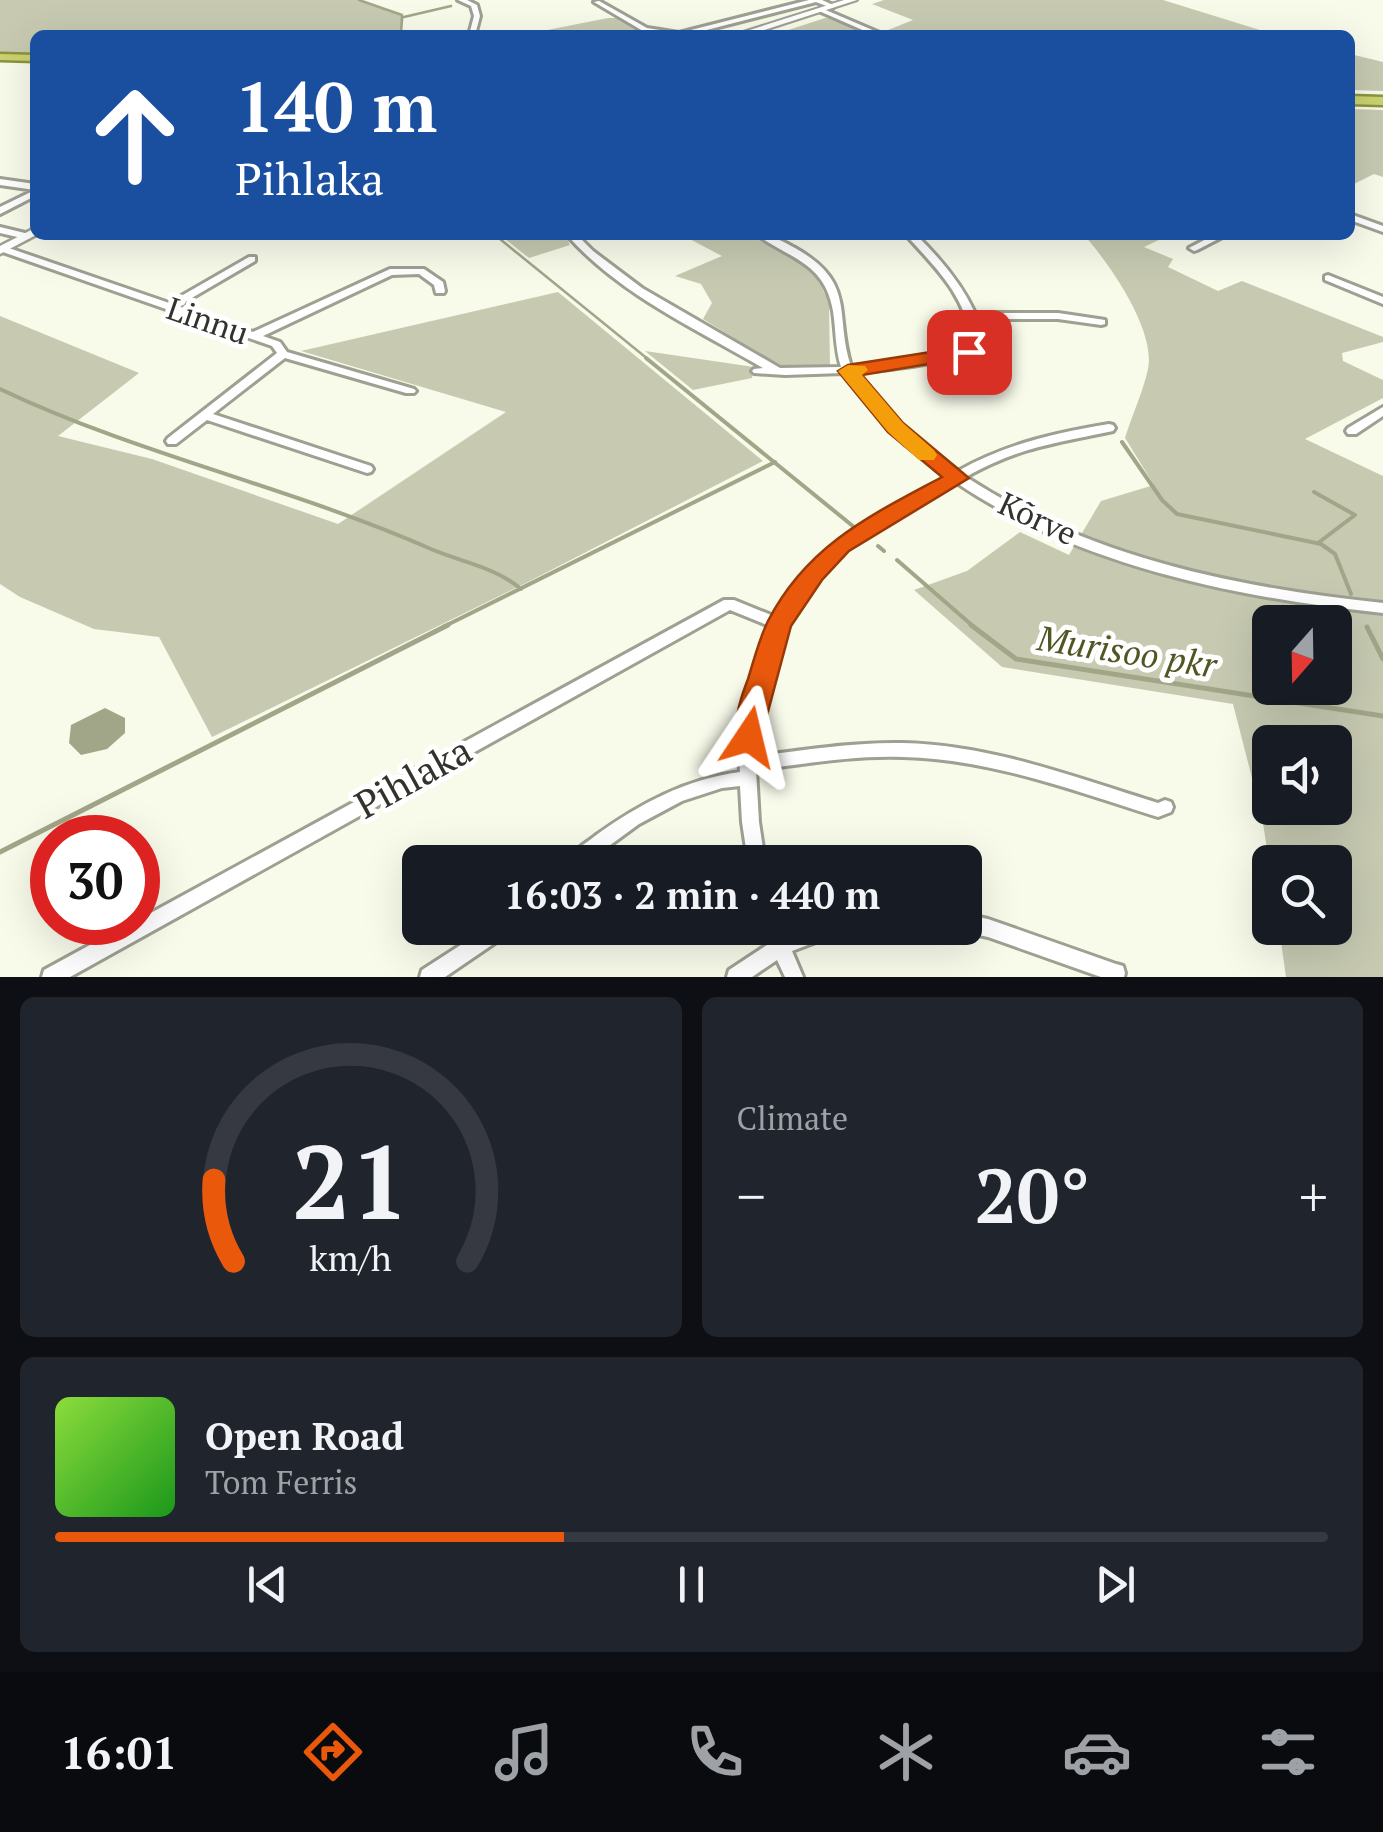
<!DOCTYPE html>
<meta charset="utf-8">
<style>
:root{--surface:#171b24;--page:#20242c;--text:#f1f3f6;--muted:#9ea1a6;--line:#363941;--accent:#ea580c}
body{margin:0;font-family:"PT Serif",serif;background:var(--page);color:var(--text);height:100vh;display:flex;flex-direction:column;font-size:38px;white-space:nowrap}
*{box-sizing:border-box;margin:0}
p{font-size:32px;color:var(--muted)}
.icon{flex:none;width:55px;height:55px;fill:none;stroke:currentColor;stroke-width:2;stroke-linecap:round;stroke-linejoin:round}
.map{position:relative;height:977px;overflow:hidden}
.side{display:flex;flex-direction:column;gap:20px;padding:20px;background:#0d0f14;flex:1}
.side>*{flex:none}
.hud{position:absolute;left:30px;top:30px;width:1325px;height:210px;border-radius:15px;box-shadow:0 10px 40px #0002;background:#1a4fa0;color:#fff;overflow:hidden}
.needle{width:65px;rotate:200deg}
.tools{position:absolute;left:1252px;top:605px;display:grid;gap:20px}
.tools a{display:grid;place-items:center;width:100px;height:100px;border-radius:15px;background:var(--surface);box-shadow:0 10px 40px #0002;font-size:50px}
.speed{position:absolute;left:30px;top:815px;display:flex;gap:20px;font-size:50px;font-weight:700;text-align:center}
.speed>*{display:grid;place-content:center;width:130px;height:130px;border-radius:50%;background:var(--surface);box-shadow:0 10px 40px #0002;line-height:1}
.speed .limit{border:15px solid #d22;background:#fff;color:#111}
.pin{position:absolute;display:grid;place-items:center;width:85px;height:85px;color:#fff;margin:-42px;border-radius:20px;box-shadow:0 5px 15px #0006}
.me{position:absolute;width:110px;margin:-55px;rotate:10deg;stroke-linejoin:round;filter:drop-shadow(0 0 8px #0008)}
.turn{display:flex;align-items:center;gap:35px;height:210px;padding:0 40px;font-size:45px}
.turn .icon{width:130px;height:130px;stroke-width:2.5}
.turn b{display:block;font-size:70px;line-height:85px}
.big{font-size:75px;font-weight:600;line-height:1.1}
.side .widget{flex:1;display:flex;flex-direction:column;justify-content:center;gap:15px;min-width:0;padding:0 35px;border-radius:15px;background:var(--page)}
.side .dial{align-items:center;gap:0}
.dial svg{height:260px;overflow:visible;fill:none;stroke:var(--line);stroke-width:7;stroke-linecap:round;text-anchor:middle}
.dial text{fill:var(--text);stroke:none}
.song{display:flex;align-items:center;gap:30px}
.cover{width:120px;height:120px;border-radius:15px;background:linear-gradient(135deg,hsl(90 70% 55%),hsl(120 70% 35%))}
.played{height:10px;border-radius:5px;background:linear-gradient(90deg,var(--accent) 40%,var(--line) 40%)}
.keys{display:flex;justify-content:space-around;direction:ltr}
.heat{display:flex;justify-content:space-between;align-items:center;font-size:55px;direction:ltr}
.side .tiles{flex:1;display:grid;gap:20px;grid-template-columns:1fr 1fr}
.widget:last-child{grid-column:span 2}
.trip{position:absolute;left:402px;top:845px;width:580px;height:100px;border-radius:15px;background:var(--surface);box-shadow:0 10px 40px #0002;font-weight:600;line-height:100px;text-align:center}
.tabs{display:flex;height:160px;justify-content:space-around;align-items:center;background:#090b0e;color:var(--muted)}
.tabs .icon{width:70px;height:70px}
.tabs .current{color:var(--accent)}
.tabs b{font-size:45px;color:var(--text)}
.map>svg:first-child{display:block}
.green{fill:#c7cab1;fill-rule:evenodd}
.water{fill:#a2a688}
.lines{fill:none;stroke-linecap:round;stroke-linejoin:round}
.stream-far2{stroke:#a2a688;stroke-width:2.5}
.stream-far1{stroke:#a2a688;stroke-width:4}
.stream{stroke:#a2a688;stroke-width:5}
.minor-casing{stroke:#9ea092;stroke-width:6}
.tertiary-casing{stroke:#9ea092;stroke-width:5}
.secondary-casing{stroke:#9ea092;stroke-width:4}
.trunk-casing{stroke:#8c9340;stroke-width:5}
.minor{fill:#fff;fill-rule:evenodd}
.tertiary{fill:#fff;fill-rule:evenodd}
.secondary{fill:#fff;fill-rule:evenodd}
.trunk{fill:#cad26f;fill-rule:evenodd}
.route{fill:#ea580c;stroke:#983908;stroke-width:2.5}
.slow{fill:#f59e0b}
.labels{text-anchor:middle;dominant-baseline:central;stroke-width:10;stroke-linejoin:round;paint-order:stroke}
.street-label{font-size:32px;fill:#32332d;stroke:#fff}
.water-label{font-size:35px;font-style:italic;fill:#515623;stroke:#fff}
.near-street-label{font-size:38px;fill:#32332d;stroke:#fff}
</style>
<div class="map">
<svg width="1383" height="977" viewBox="0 0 1383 977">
<rect width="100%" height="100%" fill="#f8faea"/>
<!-- green -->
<path class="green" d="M0,0h359l45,17 -3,18h-366v19h-35z
M884,0h279l113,35h-386l-7,-3 30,-12 -41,-16z
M608,18h17l20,12 19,4 -142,1z
M829,18l46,17h-102l52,-17z
M1350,54l33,8v29l-33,-1z
M1350,109l33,1v67l-9,-3 -24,12z
M500,235h65l5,10 -41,13z
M682,235h67l40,21 27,20 13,26 1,66 -46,1 -81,-50 9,-16 -11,-19 -26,-8 47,-20z
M1084,235h72l7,3 -19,9 29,12 -5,8 50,24 24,-10 141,56v5l-41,11 1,8 40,19v18l-78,41 78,37v501h-97l-7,-49h56v-66h-65v6l-8,-51 -29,-113 -231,-37 -88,-77 53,-19 53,-39 49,23 32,-54 53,-16 -29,-47c7,-23 18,-46 23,-69 8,-39 -39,-106 -64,-134zM1270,622h65v66h-65zM1270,742h65v66h-65z
M558,292l205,169 -237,122 -314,154 -53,-100 -65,-8 -74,-32 -20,-13v-268l139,57 -81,63 94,23 186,65 168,-112 -205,-61z
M645,351l109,16 -2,11 -59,12z"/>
<!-- water -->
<path class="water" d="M105,708l20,10v15l-18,16 -26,6 -12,-12 2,-18z"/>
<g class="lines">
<!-- stream-far2 -->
<path class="stream-far2" d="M359,0l43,15 -1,20
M404,17l47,-11
M495,235l154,125"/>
<!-- stream-far1 -->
<path class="stream-far1" d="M646,358l208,169
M0,389c139,66 290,98 431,160 30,13 64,18 90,40
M1122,442l40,58 15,14 144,30 14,10 16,40
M1314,492l41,23 -37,28
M878,546l6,5
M897,560l77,67
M443,627l332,-165"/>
<!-- stream -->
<path class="stream" d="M971,625l45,34 367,57
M1367,627l16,32
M0,852l448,-227"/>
<defs>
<path id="minor" d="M458,0h9l10,5 3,11 -5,19h-6l5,-19 -3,-10z
M809,0h13l13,6 -3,2 -16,-6 -129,33h-22l-22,-4 -49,-29 5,-1 48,27 32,5z
M821,8l61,26 1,1h-9l-55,-24z
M0,179l35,5v6l-35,-5z
M35,190v6l-35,18v-7z
M1350,214l33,12v6l-33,-12z
M0,227l29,7 2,2 -5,3 -26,-6z
M567,235h10l16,16 49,37 138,80 61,-1c-6,-18 -5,-37 -8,-56 -8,-48 -42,-52 -76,-76 15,0 25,6 38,13 62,35 39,65 56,118 26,-2 101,-9 120,-22 -3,-46 -35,-76 -65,-109h10c24,23 45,48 59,78h83l47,7v4l-4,1 -43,-6h-81l4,26c-18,18 -99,25 -127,28l59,64 45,34c48,-27 97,-38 151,-47l4,1 2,3 -2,3c-57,12 -94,16 -147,46 124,81 273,111 417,126v10c-144,-15 -304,-47 -426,-130 -17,10 -35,21 -53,31 -20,10 -42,20 -59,35 -60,52 -85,130 -88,207 48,-6 97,-14 146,-13 88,2 171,34 255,60l7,-3 6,2 2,5 -2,5 -13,5c-83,-26 -167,-58 -255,-60 -49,-2 -98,7 -147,13l3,52 6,40h-17l-6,-40 -2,-36 -18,2 -40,13 -43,23 -52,38h-20c5,-11 18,-18 28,-26 44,-32 91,-57 145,-64 -1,-8 1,-15 1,-23 2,-42 13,-84 31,-122l-42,-17 -660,367h-28l2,-7 88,-48h6v-2l586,-320h10l42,17c36,-76 106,-100 173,-140l-45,-34 -61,-70 -58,2 -31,-2 -2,-2 2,-2 9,-1c-67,-39 -144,-74 -196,-133z
M1214,235h12l-29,15 -3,1 -5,-3z
M3,246l166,57 80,-46h6v4l-77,45 75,26 137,-63h34l19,13 2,9 -1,2h-8l-2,-8 -15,-11 -27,1 -129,61 17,6 7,10 127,37 2,2 -2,2h-8l-121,-35 -72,56 158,52 2,3 -2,3 -4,1 -160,-53 -31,24h-8l-2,-3 2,-3 109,-85 -5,-7 -272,-95v-4z
M1328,275l55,22v7l-58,-24v-4z
M1383,407v9l-27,18h-8l-2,-3 2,-3z
M965,914l23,5 128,45 7,2 2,7 -1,4h-23l-113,-40 -23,-5 -7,-4h7z
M487,928h24l-3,6 -63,43h-25l2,-7z
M764,928h18l4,8 23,-8h31l-3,6 -45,17 11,26h-18l-8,-17 -25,17h-25l2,-7 41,-27z"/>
<path id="tertiary" d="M35,228l1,7 -36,19v-8z"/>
<path id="secondary" d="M844,0h13l-108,35h-15z"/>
<path id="trunk" d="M0,54l35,1v6l-35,-1z
M1350,96l33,1v8l-33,-1z"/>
</defs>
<!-- minor casing -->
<use href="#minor" class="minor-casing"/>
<!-- tertiary casing -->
<use href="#tertiary" class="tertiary-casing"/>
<!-- secondary casing -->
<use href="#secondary" class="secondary-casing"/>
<!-- trunk casing -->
<use href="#trunk" class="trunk-casing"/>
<!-- minor -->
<use href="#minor" class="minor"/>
<!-- tertiary -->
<use href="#tertiary" class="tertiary"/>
<!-- secondary -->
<use href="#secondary" class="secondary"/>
<!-- trunk -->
<use href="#trunk" class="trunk"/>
</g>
<!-- route -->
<path class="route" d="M969,346l7,1v9l-114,19 41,48 66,55 -120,73 -27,29 -31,46 -32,119 -10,4 -10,-4c-9,-17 2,-48 9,-66 6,-19 11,-40 20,-58 39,-76 103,-106 174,-144l-54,-45 -50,-61 10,-6z"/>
<!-- slow -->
<path class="slow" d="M848,365l17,1 3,4 -6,5 41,48 31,27 3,5 -3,5h-15l-31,-28 -50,-61z"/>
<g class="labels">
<!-- street labels -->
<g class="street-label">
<text transform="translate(208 320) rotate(19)">Linnu</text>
<text transform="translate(1038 518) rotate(25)">Kõrve</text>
</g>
<!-- water labels -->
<g class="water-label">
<text transform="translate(1127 651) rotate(9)">Murisoo pkr</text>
</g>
<!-- near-street labels -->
<g class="near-street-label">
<text transform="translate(413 777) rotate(-29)">Pihlaka</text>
</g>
</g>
</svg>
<div class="tools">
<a><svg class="needle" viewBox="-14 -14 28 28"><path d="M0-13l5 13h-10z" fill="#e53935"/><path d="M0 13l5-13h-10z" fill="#9ea1a6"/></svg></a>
<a><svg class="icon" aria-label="sound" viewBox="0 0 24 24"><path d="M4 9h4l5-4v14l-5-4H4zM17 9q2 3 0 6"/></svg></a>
<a><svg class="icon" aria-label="search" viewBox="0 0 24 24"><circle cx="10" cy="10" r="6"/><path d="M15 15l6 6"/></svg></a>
</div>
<div class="speed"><div class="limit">30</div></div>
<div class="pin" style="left:969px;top:352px;background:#d93025"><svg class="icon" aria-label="arrive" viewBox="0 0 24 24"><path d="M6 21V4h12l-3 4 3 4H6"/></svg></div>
<svg class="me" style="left:749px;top:737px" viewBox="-20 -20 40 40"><path d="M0-17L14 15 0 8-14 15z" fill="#ea580c" stroke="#fff" stroke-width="4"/></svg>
<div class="trip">16:03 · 2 min · 440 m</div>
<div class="hud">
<div class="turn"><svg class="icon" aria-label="ahead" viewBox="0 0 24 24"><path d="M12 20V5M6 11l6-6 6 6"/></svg><div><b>140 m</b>Pihlaka</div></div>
</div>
</div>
<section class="side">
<div class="tiles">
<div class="widget dial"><svg viewBox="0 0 100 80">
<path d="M14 69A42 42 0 1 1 86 69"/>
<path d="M14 69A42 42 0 0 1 8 44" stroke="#ea580c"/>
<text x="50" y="56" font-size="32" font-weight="700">21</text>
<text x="50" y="72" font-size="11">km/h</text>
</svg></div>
<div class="widget"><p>Climate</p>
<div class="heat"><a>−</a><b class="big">20°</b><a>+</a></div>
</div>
<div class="widget">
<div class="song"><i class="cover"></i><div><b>Open Road</b><p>Tom Ferris</p></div></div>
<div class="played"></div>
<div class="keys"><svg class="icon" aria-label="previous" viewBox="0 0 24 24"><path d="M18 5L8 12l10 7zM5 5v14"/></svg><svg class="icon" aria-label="pause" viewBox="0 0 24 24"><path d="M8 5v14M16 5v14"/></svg><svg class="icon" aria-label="next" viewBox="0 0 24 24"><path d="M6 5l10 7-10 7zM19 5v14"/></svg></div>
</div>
</div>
</section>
<nav class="tabs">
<b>16:01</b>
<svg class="icon current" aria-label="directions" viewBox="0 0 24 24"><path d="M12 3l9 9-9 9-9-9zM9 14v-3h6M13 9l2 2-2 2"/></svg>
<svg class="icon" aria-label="music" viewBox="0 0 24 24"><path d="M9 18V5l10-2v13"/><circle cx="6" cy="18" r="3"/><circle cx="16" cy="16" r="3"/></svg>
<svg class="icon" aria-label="phone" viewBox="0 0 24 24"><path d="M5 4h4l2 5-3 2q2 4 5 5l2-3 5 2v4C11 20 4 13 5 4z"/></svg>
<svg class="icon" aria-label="climate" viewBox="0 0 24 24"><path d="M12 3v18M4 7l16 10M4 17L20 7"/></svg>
<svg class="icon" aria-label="car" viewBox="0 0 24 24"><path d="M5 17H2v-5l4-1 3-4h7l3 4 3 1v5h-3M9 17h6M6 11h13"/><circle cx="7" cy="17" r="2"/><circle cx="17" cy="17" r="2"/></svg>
<svg class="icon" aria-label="filters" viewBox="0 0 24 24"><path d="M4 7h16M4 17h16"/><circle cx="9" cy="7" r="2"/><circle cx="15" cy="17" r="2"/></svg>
</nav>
